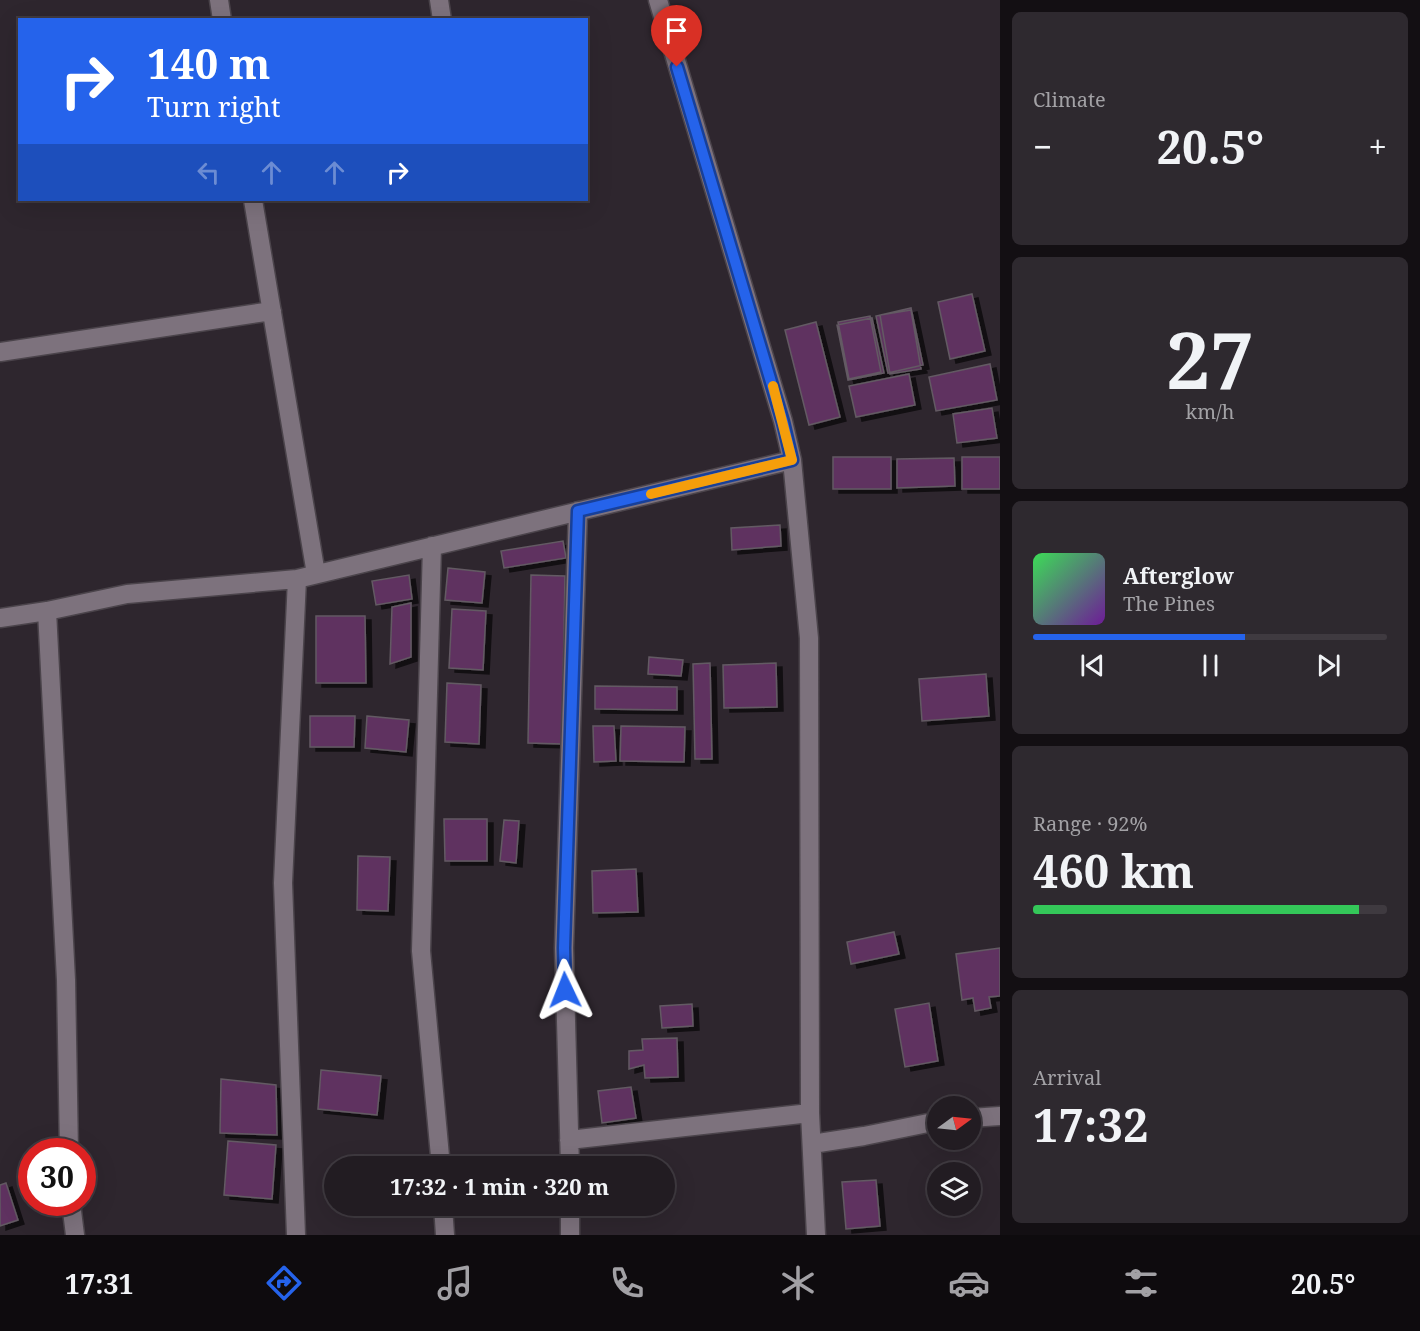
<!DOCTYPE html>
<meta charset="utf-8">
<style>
:root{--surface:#221c22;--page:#2e292f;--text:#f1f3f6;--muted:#a2a1a5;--line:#3f3a40;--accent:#2563eb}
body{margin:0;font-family:"Noto Serif",serif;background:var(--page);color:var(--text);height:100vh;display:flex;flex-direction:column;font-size:22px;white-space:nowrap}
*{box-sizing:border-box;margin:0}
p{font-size:20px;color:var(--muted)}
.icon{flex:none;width:33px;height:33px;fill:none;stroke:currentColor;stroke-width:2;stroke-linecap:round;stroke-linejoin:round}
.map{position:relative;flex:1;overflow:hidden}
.sheet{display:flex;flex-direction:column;gap:12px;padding:12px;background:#130f13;width:420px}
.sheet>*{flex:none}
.hud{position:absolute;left:18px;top:18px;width:570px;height:183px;border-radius:0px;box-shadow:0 6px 24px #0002,0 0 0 2px var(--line);background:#2563eb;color:#fff;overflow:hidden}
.needle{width:39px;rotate:75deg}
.tools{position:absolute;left:927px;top:1096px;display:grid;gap:12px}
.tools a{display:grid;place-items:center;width:54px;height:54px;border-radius:50%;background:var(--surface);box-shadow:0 6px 24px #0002,0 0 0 2px var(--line);font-size:30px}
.speed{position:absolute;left:18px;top:1138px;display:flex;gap:12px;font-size:30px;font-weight:700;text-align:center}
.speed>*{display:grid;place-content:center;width:78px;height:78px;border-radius:50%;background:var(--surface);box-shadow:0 6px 24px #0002,0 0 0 2px var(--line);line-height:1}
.speed .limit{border:9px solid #d22;background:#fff;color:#111}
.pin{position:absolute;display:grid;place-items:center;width:51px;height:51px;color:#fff;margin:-62px -26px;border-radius:50% 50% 50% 0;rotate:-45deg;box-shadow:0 0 6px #0007}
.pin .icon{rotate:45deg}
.me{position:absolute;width:66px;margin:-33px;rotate:358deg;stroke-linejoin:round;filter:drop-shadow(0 0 4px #0008)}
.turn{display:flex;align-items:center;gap:21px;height:126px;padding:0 30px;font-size:27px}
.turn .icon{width:78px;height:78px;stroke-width:2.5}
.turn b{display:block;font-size:42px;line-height:51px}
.lanes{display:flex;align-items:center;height:57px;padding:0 30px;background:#0003;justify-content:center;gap:30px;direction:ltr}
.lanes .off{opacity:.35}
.big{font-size:45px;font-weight:700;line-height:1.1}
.sheet .tile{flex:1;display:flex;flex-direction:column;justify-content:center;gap:9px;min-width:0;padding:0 21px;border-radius:9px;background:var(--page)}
.sheet .dial{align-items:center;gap:0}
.dial b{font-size:78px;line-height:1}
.song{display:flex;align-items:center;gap:18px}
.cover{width:72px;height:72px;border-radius:9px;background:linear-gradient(135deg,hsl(130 70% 55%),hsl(280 70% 35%))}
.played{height:6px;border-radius:3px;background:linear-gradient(90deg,var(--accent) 60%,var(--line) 60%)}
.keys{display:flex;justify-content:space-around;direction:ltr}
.heat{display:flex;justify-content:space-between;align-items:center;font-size:33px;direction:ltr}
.charge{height:9px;border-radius:4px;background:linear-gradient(90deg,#34c759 92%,var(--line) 0)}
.trip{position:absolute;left:324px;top:1156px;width:351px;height:60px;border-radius:30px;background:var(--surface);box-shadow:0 6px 24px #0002,0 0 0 2px var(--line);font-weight:700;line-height:60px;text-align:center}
.tabs{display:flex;height:96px;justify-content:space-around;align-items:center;background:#0e0b0e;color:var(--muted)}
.tabs .icon{width:42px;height:42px}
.tabs .current{color:var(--accent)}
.tabs b{font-size:27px;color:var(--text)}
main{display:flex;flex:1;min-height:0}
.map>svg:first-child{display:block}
.building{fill:#5f3361;stroke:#635a63;stroke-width:1.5;filter:url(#shadow)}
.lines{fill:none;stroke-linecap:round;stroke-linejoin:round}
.street-casing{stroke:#4b444b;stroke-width:21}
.street{stroke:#7d727d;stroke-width:18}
.route-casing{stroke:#184099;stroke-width:15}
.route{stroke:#2563eb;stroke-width:10}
.slow{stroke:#f59e0b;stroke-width:10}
</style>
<main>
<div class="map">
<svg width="1000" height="1235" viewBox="0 0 1000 1235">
<defs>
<filter id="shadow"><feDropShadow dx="6" dy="4" stdDeviation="0" flood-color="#0009"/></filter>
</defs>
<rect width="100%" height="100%" fill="#2e262e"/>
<!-- building -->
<path class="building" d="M972,294l13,57 -35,8 -12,-57z
M911,308l12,57 -35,8 -12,-57z
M911,310l10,59 -31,5 -10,-59z
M870,316l11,56 -32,7 -11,-57z
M872,318l12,55 -36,7 -11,-55z
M816,322l24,95 -31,8 -24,-95z
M990,364l7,36 -61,11 -7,-34z
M909,374l6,31 -59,12 -7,-31z
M992,408l5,30 -40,5 -4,-29z
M833,457h58v32h-58z
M962,457h38v32h-38z
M954,458l1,28 -58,2v-29z
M780,525l1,21 -49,4 -1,-22z
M563,541l3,17 -62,10 -3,-17z
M448,568l37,4 -3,31 -37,-3z
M409,575l3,24 -36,6 -4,-24z
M531,575l34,1 -3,168 -34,-1z
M411,603v54l-21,7 2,-57z
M452,609l34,2 -3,59 -34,-2z
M316,616h49l1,67h-50z
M649,657l34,3 -2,16 -33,-2z
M710,663l2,96h-17l-2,-95z
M776,663l1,44 -53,1 -1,-43z
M986,674l3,42 -67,5 -3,-42z
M447,683l34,2 -2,59 -34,-2z
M595,686l82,1v23l-82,-1z
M310,716h45l-1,31h-44z
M367,716l42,4 -3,32 -41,-4z
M593,726h21l2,35 -22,1z
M621,726l64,1 -1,35 -64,-1z
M444,819h43v42h-42z
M504,820l15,1 -3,42 -16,-2z
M358,856l32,1 -2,54 -31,-1z
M636,869l2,43 -45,1 -1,-42z
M894,932l5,22 -48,10 -4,-22z
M1000,948v48l-11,1 2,11 -16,3 -2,-13 -11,2 -6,-46z
M929,1003l9,58 -33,6 -10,-58z
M692,1004l1,22 -31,2 -2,-22z
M677,1038l1,39 -33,1 -1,-13 -15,4v-18l14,-1 -1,-11z
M321,1070l60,6 -4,39 -59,-6z
M221,1079l55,6 1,50 -57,-2z
M631,1087l5,31 -34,5 -4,-32z
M228,1141l48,4 -4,54 -48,-4z
M876,1180l4,46 -34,3 -4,-47z
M6,1183l12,37 -18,6v-41z"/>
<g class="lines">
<defs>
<path id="street" d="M219,0l3,20
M439,0l3,20
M658,0l125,421 9,39 17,178 1,475 6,122
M253,200l63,374
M0,352l272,-41
M432,546l-11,405 20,216
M47,611l19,369 3,172
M0,618l47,-7 80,-17 170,-15 495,-119
M970,1118l30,-2
M569,1140l241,-27
M812,1144l52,-8 74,-15
M570,1167l-6,-219 14,-437
M71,1203l4,32
M443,1206l2,29
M570,1206v29
M296,1235l-13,-352 14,-304"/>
</defs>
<!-- street casing -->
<use href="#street" class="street-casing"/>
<!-- street -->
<use href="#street" class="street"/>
</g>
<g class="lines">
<defs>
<path id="route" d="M565,990l-1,-42 14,-437 214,-51 -9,-38 -106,-355"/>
</defs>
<!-- route casing -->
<use href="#route" class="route-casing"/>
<!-- route -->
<use href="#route" class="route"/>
<!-- slow -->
<path class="slow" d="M651,494l141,-34 -19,-74"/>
</g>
</svg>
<div class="tools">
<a><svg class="needle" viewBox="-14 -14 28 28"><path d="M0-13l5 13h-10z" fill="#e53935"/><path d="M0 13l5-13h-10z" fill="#a2a1a5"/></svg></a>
<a><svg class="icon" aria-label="layers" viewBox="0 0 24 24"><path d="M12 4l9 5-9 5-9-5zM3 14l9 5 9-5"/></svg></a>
</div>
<div class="speed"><div class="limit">30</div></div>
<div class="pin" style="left:677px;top:67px;background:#d93025"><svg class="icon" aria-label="arrive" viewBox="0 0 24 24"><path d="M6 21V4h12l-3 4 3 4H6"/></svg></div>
<svg class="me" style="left:565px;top:990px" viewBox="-20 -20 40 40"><path d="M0-17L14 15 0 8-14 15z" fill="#2563eb" stroke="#fff" stroke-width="4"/></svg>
<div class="trip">17:32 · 1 min · 320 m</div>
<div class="hud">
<div class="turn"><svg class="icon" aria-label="right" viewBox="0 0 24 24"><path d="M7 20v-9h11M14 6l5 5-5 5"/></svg><div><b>140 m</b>Turn right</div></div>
<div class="lanes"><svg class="icon off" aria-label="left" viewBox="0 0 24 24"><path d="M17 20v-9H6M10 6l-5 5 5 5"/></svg><svg class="icon off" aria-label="ahead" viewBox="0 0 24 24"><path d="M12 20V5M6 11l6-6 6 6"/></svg><svg class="icon off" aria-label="ahead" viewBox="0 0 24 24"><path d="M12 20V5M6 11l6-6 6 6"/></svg><svg class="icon" aria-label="right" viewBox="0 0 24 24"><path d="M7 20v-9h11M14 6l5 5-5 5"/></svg></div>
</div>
</div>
<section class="sheet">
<div class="tile"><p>Climate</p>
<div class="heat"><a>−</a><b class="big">20.5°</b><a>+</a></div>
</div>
<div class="tile dial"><b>27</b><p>km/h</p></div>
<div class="tile">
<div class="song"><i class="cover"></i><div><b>Afterglow</b><p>The Pines</p></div></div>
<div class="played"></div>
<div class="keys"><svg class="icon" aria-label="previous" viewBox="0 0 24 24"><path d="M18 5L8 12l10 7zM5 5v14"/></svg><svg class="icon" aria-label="pause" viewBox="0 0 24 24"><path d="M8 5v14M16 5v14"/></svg><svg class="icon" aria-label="next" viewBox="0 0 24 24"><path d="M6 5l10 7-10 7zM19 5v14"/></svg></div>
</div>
<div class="tile"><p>Range · 92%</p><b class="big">460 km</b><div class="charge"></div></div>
<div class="tile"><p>Arrival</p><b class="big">17:32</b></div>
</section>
</main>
<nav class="tabs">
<b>17:31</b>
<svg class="icon current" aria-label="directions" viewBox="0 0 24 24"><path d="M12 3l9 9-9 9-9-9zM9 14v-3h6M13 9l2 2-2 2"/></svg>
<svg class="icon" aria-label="music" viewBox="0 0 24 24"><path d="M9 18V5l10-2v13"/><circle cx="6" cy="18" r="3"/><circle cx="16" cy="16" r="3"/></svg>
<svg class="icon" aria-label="phone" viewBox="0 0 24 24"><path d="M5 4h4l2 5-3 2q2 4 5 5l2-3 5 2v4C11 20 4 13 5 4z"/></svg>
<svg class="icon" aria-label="climate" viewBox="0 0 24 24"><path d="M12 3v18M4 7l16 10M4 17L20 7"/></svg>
<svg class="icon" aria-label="car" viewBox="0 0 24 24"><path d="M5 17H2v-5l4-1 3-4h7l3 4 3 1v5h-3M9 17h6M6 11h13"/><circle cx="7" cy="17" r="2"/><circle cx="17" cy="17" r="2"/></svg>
<svg class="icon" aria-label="filters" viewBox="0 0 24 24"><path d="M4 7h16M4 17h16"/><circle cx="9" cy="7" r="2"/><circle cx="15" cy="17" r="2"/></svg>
<b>20.5°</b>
</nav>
